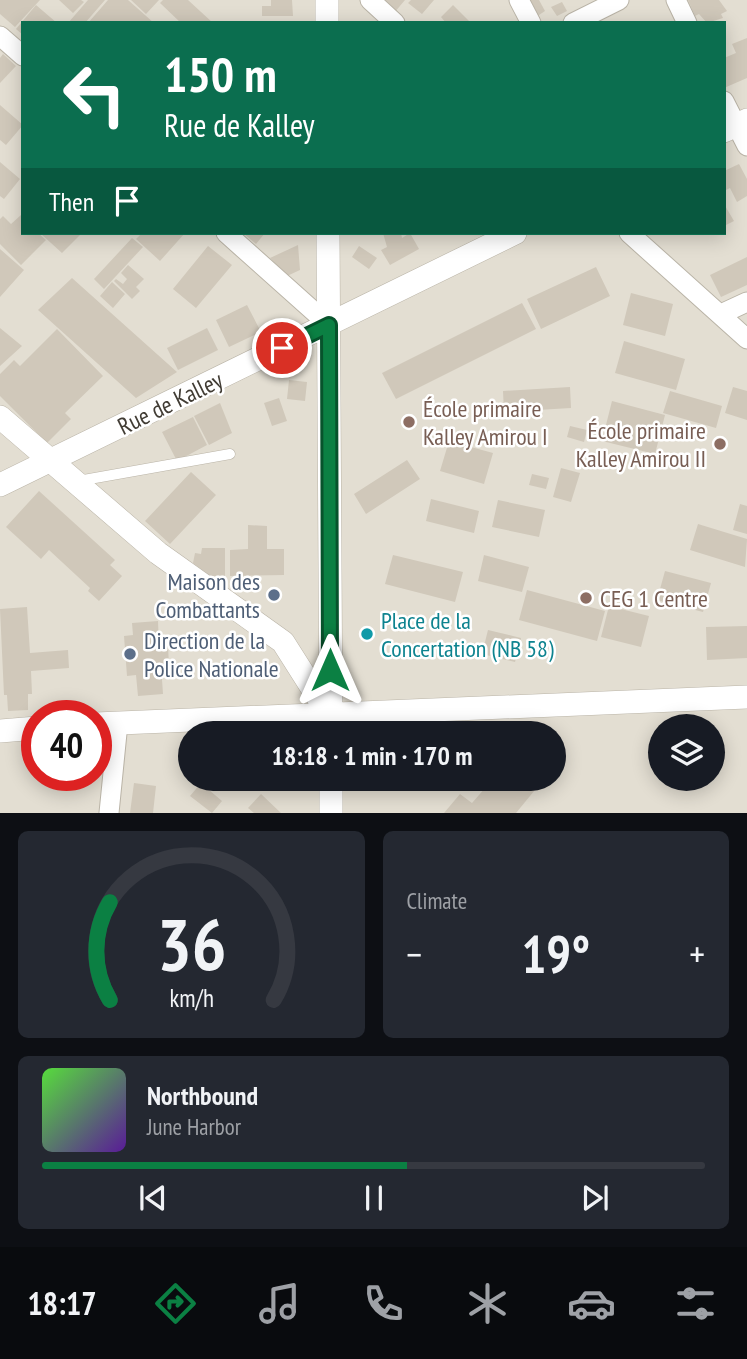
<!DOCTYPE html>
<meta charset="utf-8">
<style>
:root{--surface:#171b24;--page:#242831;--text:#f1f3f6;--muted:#9ea1a6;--line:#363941;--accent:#0b8043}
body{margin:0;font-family:"PT Sans Narrow",sans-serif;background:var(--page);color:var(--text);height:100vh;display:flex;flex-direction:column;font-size:26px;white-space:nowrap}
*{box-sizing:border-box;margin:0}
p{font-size:23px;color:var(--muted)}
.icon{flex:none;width:38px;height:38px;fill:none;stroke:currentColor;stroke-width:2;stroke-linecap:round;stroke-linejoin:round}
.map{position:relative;height:813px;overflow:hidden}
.sheet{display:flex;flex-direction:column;gap:18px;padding:18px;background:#0d0f14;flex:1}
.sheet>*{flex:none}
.hud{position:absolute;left:21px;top:21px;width:705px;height:214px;border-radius:0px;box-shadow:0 4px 18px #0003;background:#0b6e4f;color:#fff;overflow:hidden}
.buttons{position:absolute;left:648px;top:714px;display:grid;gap:14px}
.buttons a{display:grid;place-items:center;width:77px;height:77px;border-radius:50%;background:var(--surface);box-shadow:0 4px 18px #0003;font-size:35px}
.speed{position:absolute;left:21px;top:700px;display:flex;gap:14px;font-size:35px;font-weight:700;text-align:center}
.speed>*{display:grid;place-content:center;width:91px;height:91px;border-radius:50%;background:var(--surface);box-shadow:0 4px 18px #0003;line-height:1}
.speed .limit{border:10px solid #d22;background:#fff;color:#111}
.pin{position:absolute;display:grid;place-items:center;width:60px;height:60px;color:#fff;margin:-30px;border:4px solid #fff;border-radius:50%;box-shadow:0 2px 7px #0007}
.me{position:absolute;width:77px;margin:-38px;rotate:0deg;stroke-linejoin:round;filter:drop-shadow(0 0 5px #0008)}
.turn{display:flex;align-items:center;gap:24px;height:147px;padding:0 28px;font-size:32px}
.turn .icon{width:91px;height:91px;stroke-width:2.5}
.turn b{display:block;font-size:49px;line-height:60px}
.then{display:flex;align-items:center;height:66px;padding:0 28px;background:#0003;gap:14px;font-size:26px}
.big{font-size:52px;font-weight:600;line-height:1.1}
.sheet .widget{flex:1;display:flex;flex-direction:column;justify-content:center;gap:10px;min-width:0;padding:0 24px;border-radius:10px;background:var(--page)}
.sheet .dial{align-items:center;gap:0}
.dial svg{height:182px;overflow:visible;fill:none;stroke:var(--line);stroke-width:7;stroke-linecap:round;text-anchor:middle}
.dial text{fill:var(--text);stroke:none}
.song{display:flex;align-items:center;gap:21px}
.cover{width:84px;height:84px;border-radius:10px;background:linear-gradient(135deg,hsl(110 70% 55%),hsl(270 70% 35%))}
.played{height:7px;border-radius:4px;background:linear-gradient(90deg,var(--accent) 55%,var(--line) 55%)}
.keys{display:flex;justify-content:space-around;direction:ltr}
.heat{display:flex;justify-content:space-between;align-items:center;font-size:38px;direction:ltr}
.sheet .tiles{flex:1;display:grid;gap:18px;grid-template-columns:1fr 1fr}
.widget:last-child{grid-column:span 2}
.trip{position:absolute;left:178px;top:721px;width:388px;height:70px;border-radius:35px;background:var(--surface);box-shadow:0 4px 18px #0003;font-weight:600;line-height:70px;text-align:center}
.tab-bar{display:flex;height:112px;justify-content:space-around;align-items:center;background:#090b0e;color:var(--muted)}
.tab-bar .icon{width:49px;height:49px}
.tab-bar .selected{color:var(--accent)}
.tab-bar b{font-size:32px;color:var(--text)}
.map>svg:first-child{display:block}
.residential{fill:#e3ded2;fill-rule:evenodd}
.building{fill:#d0c8ba}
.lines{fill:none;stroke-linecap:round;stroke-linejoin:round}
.service-casing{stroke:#bab4a7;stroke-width:11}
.minor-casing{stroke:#bab4a7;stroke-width:21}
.tertiary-casing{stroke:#bab4a7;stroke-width:24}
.service{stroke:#fff;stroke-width:10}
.minor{stroke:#fff;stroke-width:19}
.tertiary{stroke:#fff;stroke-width:23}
.route-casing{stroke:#07532c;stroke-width:18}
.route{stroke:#0b8043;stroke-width:12}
.education-dot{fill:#8d6e63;stroke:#fff;stroke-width:2.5}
.service-dot{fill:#5c6f8a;stroke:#fff;stroke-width:2.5}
.culture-dot{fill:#0f9aa8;stroke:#fff;stroke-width:2.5}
.labels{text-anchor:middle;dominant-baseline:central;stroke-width:5;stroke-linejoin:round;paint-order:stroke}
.street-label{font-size:24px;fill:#413c34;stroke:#fff}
.education-label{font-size:24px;fill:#785e54;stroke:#fff;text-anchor:start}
.service-label{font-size:24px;fill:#4e5e75;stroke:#fff;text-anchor:end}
.culture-label{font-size:24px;fill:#0d838f;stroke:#fff;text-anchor:start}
</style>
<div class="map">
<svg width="747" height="813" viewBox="0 0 747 813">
<rect width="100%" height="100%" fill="#f0ece4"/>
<!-- residential -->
<path class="residential" d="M0,0h747v813h-747zM23,23h701v210h-701zM37,716h59v59h-59zM660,726h52v53h-52zM191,733h364v46h-364z"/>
<!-- building -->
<path class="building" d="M0,0h40l-25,27 -15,-13z
M59,0h22l3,2 -11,11z
M88,0h17l-20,23h-17z
M108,0h20l26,23h-66z
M131,0h28l-13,14z
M163,0h25l25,23h-32l-21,-20z
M271,0h21l1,16h-31v-10h9z
M380,0h25l-11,13z
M411,0h23l-12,14 -14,-11z
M526,0h13l6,11 -12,8z
M688,0h31l8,11 -6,3 2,4 -16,5 -8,-9 -4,2z
M562,2l5,9 -10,5 -6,-9z
M36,5l21,18h-34v12l-7,-6z
M453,5l18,18h-25l-5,-6z
M747,38v40l-23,10v-30l12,-5 -4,-9z
M3,54l13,12 -16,17v-25z
M0,105l23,20 -17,20 -6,-5z
M0,162l20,17 -16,20 -4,-3z
M739,164l8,15v17l-10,6 -7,-14 -6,3v-20z
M724,204l10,17 -10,5z
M21,215l2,18h15l8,7 -25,25 -21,-21v-25l3,-3 8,8z
M40,233h42l-20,20z
M142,233h43l-25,28 -24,-22z
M243,233h22l-9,11z
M383,233h18l1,5 8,-5 9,16 -29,16 -9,-15 6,-3z
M132,238l11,9 -39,42 -10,-10z
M298,245l2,25 -13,6 -17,-18z
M208,246l24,19 -36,43 -23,-19z
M359,246l18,12 -8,11 -17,-12z
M0,249l24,21 -24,27z
M747,257v28l-26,12 -11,-22z
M128,265l16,14 -8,8 4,4 -8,8 -18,-18 2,-2 7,5 4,-5 -6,-6z
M596,267l14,29 -69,33 -14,-30z
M72,278l105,94 -41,26 -98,-88z
M112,282l13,12 -12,14 -13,-12z
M631,293l42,11 -8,32 -42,-11z
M522,303l14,26 -140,70 -14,-26z
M247,305l14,27 -32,15 -13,-27z
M0,328l22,18 -22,20z
M207,328l11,22 -40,20 -11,-22z
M57,329l46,47 -38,37 6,6 -24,24 -47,-47v-22l14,-14 6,6z
M624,341l61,18 -9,31 -61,-17z
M289,380l18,2 -2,19 -18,-2z
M570,387l1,21 -67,4 -1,-21z
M733,387l14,4v29l-22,-7z
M670,391l52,15 -6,22 -53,-15z
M279,398l8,23 -15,5 -8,-23z
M612,401l53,14 -10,39 -53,-13z
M220,403l12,30 -23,12 -15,-29z
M193,417l14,28 -30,16 -15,-29z
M570,426l17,4 -3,12 -17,-5z
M449,441l44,12 -9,31 -44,-13z
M407,460l13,19 -54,35 -12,-20z
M561,468l19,5 -9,29 -18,-5z
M191,472l25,23 -46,49 -25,-23z
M532,474l17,4 -3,11 -17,-4z
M39,491l76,69 -5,5 12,11 -23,25 -11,-10 2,-3 -41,-38 -8,9 -35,-32z
M431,499l48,12 -5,22 -48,-12z
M498,500l47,10 -6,27 -47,-10z
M740,504l7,2v28l-14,-4z
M698,524l49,15 -2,28 -55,-17z
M248,525l19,1v23h17v26l-54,1v-26l18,-1z
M202,548h23v28h-15l-17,-13 2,-10 6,1z
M393,555l70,17 -8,30 -70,-18z
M484,555l45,12 -7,25 -44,-11z
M665,571l46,12 -8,29 -46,-12z
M527,590l78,21 -8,30 -78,-21z
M609,606l40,10 -8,31 -40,-10z
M27,607l3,46 38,-3 1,18 -38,3 1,23h-4v16l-20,1 -1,-16h-3l-4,-86z
M158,621l1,25h9l1,19h-8l2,29 -25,2 -2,-21 -9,1 -3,-40 9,-1 -1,-12z
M747,626v32l-40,2 -1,-33z
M488,630l33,8 -6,24 -33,-8z
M493,779h39l7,6 -23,28h-72l16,-19 12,9z
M134,783l22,3 -3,27h-23z
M201,783l21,18 -10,12 -22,-17z
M261,794l20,19h-27l-6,-5z"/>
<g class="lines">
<defs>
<path id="service" d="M78,481l152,-27"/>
<path id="minor" d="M370,0l25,23
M519,0l12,23
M676,0l11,23
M573,23l46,-23
M0,36l23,20
M724,101l23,45
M226,233l103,92
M629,233l118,106
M721,314l26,-12
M109,813l9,-90"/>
<path id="tertiary" d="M327,0v23
M724,131l23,-11
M328,233l3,500
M0,417l158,136 125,89 47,74
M0,485l515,-252
M96,724l651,-27
M0,731l37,-3
M331,779v34"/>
</defs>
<!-- service casing -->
<use href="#service" class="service-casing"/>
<!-- minor casing -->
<use href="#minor" class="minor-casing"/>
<!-- tertiary casing -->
<use href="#tertiary" class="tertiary-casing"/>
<!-- service -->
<use href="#service" class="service"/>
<!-- minor -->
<use href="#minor" class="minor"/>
<!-- tertiary -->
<use href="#tertiary" class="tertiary"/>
</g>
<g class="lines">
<defs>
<path id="route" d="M282,348l47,-23 1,345"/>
</defs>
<!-- route casing -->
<use href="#route" class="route-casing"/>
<!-- route -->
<use href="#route" class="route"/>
</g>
<!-- markers -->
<g class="education-dot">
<circle cx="409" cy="422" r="7"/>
<circle cx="720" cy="444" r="7"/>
<circle cx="586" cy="598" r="7"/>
</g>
<g class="service-dot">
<circle cx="274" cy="595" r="7"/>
<circle cx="130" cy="654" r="7"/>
</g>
<circle class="culture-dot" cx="367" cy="634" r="7"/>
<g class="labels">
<!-- street labels -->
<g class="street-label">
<text transform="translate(170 403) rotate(-26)">Rue de Kalley</text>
</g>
<!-- education labels -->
<g class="education-label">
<text x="423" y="408">École primaire<tspan x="423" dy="28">Kalley Amirou I</tspan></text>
<text x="706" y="430" text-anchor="end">École primaire<tspan x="706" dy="28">Kalley Amirou II</tspan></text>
<text x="600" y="598">CEG 1 Centre</text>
</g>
<!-- service labels -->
<g class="service-label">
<text x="260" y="581">Maison des<tspan x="260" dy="28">Combattants</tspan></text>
<text x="144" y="640" text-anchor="start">Direction de la<tspan x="144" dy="28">Police Nationale</tspan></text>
</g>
<!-- culture labels -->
<g class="culture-label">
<text x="381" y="620">Place de la<tspan x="381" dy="28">Concertation (NB 58)</tspan></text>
</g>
</g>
</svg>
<div class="buttons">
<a><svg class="icon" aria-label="layers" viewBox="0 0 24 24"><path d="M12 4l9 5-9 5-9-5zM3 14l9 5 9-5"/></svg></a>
</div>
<div class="speed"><div class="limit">40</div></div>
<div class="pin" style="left:282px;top:348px;background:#d93025"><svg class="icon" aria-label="arrive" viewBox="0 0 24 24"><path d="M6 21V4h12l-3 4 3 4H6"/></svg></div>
<svg class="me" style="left:330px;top:670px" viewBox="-20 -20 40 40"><path d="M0-17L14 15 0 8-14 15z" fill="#0b8043" stroke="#fff" stroke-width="4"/></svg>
<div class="trip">18:18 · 1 min · 170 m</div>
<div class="hud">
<div class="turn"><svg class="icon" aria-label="left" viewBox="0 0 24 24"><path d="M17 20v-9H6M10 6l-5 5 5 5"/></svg><div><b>150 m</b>Rue de Kalley</div></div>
<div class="then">Then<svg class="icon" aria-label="arrive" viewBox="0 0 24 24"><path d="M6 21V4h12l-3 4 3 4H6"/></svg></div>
</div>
</div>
<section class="sheet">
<div class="tiles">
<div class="widget dial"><svg viewBox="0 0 100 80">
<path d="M14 69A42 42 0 1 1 86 69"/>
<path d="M14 69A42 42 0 0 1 14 26" stroke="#0b8043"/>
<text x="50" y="56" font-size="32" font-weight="700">36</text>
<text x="50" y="72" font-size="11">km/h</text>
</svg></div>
<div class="widget"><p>Climate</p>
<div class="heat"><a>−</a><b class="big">19°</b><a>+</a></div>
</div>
<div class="widget">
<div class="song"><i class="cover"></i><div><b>Northbound</b><p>June Harbor</p></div></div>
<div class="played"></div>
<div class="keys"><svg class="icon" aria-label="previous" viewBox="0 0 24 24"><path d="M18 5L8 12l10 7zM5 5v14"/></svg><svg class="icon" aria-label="pause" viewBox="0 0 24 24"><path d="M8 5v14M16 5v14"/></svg><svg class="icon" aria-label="next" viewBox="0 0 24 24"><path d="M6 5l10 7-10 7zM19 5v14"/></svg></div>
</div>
</div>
</section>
<nav class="tab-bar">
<b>18:17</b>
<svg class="icon selected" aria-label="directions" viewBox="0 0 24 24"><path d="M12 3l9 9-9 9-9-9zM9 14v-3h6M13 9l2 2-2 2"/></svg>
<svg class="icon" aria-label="music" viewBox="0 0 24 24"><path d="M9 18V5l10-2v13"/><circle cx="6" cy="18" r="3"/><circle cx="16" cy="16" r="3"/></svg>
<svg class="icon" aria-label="phone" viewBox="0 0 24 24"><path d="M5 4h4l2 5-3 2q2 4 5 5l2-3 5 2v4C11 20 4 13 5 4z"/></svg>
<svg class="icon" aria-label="climate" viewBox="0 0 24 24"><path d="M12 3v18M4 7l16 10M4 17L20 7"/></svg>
<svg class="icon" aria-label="car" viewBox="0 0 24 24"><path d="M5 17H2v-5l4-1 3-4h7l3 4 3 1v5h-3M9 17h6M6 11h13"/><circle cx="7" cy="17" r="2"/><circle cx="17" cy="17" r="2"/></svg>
<svg class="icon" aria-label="filters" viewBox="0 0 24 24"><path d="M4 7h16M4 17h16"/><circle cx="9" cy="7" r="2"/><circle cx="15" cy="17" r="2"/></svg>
</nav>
